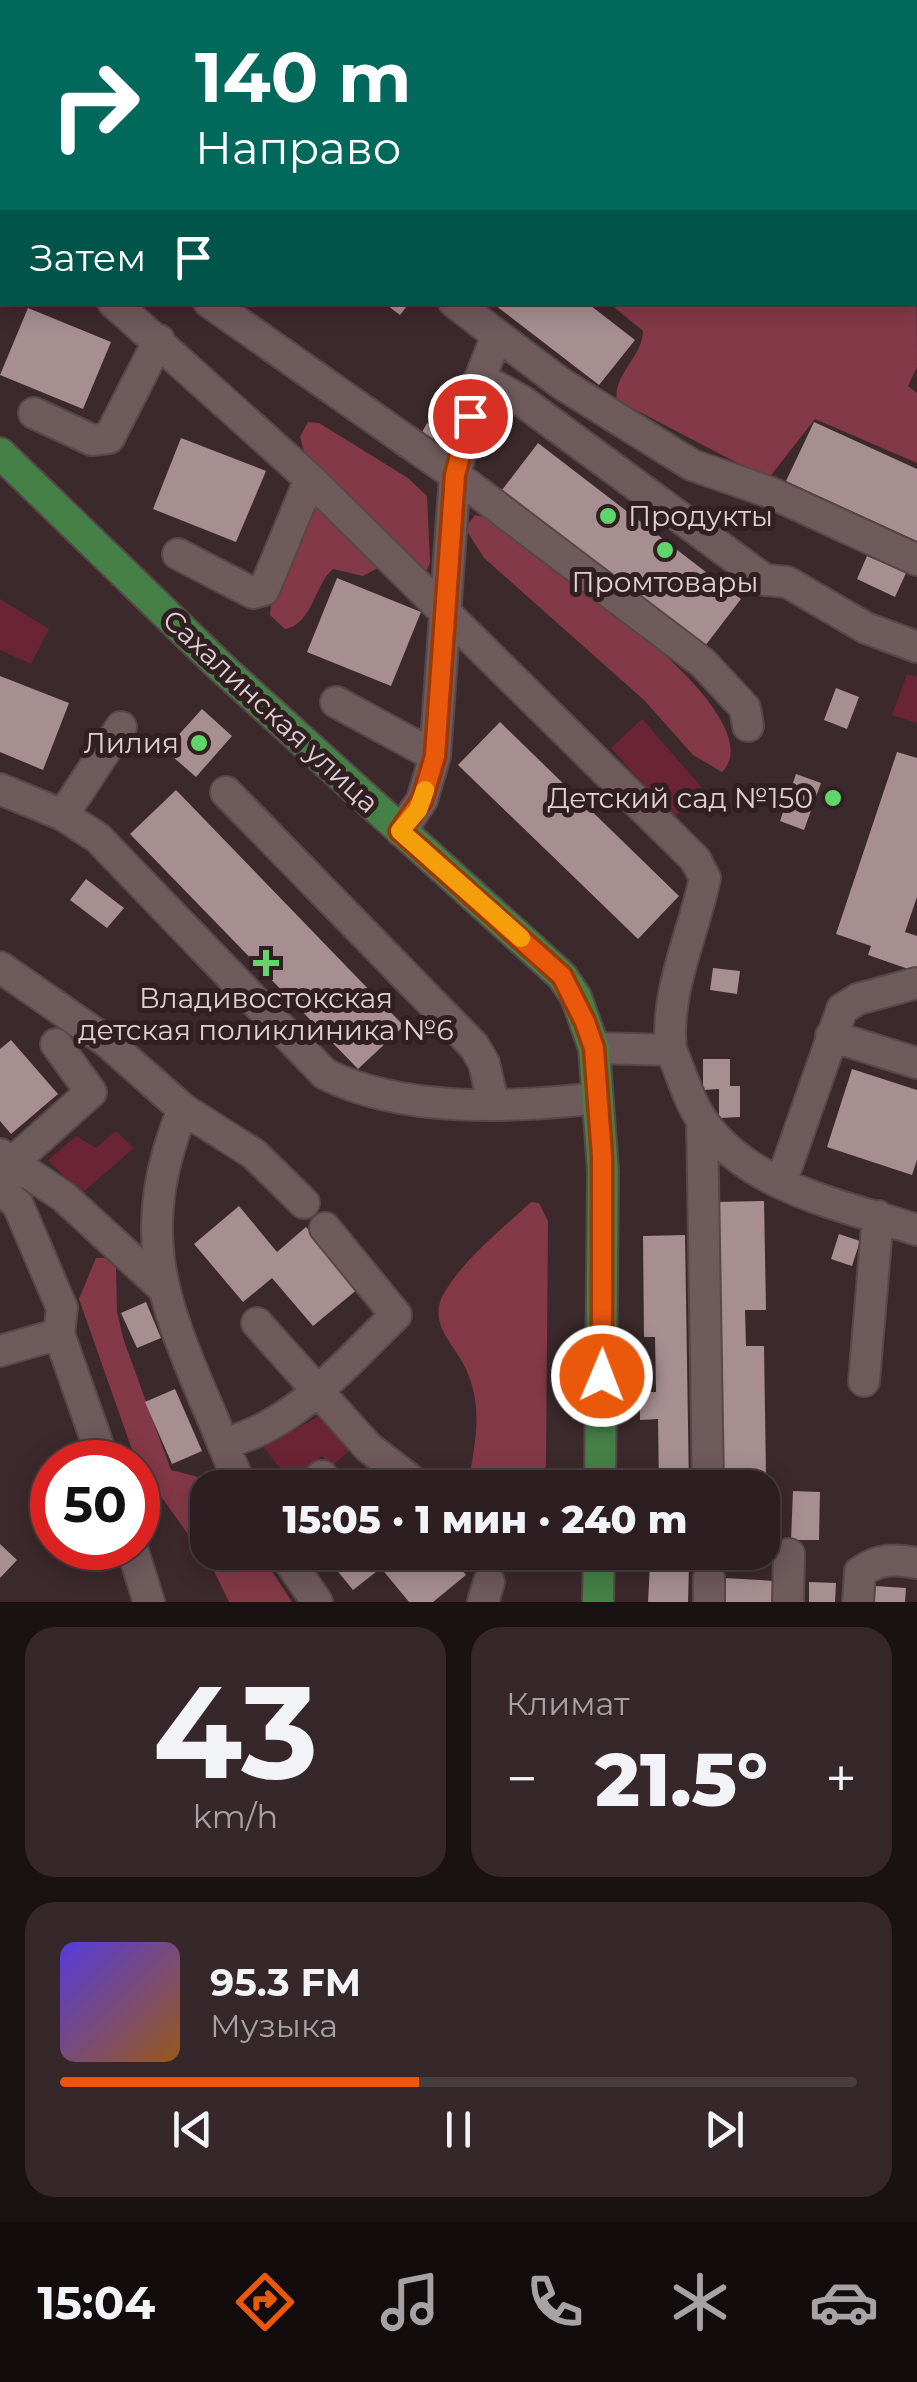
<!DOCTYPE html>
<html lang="ru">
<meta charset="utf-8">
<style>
:root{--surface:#2d1f21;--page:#35272a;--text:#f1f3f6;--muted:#a7a2a5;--line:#483d3f;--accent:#ea580c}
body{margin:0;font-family:Montserrat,sans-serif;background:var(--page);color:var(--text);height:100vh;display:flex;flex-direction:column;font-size:38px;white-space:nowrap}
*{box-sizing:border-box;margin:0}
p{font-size:32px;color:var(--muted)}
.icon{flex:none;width:55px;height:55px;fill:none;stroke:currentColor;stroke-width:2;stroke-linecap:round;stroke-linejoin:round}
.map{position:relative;height:1602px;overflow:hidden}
.sheet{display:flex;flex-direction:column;gap:25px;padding:25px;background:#191112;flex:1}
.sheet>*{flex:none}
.top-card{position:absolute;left:0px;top:0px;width:918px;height:305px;box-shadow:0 5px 25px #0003,0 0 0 2px var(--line);background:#00695c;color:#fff;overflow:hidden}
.speed{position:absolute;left:30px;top:1440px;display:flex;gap:20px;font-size:50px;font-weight:700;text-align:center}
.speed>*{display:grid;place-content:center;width:130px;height:130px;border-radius:50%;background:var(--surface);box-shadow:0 5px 25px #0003,0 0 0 2px var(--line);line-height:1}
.speed .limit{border:15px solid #d22;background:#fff;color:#111}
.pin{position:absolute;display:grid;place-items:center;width:85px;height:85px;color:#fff;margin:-42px;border:5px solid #fff;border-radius:50%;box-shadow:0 2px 10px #0007}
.me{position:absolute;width:110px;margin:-55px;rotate:1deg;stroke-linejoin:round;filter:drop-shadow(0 0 8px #0008)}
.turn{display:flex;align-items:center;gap:35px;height:210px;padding:0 30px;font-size:45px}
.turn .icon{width:130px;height:130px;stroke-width:2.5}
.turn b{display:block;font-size:70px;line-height:85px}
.then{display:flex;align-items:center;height:95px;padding:0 30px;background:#0003;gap:20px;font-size:38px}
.big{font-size:75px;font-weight:800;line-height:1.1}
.sheet .widget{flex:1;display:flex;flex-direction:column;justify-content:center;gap:15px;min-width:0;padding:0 35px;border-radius:30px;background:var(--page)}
.sheet .dial{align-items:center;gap:0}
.dial b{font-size:130px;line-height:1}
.song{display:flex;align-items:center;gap:30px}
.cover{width:120px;height:120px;border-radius:15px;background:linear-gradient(135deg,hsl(250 70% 55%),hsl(30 70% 35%))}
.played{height:10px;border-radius:5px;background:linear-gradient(90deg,var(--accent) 45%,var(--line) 45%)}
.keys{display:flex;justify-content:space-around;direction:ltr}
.heat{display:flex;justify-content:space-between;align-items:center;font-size:55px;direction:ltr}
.sheet .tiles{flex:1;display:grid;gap:25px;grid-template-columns:1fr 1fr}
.widget:last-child{grid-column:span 2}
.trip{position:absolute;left:190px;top:1470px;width:590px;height:100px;border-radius:30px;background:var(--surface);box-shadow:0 5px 25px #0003,0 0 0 2px var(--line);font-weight:800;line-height:100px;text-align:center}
.tabs{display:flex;height:160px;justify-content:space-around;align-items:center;background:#120c0d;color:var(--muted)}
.tabs .icon{width:70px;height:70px}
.tabs .selected{color:var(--accent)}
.tabs b{font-size:45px;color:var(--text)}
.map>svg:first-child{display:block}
.green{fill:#6b2435}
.forest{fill:#843948}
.building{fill:#a68e91}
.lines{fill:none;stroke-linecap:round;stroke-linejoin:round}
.minor-casing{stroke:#574749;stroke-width:34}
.major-casing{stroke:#574749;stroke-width:34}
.minor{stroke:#6f5a5c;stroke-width:30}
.major{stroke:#458047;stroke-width:30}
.route-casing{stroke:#983908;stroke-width:25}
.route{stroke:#ea580c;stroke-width:18}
.slow{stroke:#f59e0b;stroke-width:18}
.poi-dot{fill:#60d56b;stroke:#321f22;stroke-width:4}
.labels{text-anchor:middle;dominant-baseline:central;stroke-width:10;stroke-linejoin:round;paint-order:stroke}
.poi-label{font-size:28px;fill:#ded1d3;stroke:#321f22}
.street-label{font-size:28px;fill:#ded1d3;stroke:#321f22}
</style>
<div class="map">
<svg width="917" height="1602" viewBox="0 0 917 1602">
<rect width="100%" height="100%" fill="#3c292c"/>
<!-- green -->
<path class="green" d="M0,599l49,30 -18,35 -31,-14z
M907,674l10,3v46l-25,-8z
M642,719l62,71 -31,28 -62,-70z
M116,1131l18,17 -53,46 -33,-34 28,-24 20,12z
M326,1412l29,34 -23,20 -10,-10 -32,26 -26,-35z"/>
<!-- forest -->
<path class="forest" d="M0,0h309l7,2 -316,2z
M915,98l2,269 -9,19 9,7v70l-102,-44 -47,60 -151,-79c-5,-24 26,-44 26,-69l-34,-28 306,-1z
M308,422l11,1 89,55 19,18 3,66 -3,9 -5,1 -116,-114 -6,-21z
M318,501l62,66 -17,9 -30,-7c-19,16 -20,55 -48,60l-15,-14 1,-14z
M475,515l13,3c42,32 292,194 234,254l-29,-17 -49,-55 -160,-142 -19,-30z
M531,1202l8,1 9,18 -2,245 -10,21h-68c6,-42 17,-78 -3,-120 -10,-22 -36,-42 -23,-70 19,-36 60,-68 89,-95z
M96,1258h9l11,10 1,44 7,29 47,129 27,7 15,10 -5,1v64l52,1 32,49h-63l-15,-31 -78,-110 -57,-162z"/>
<!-- building -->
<path class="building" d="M383,302h27l-10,13z
M491,302h95l49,38 -36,45z
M28,308l83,34 -28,67 -83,-34z
M814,422l103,47v72l-131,-60z
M427,423l12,6 -8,13 -11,-6z
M181,438l85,33 -30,71 -83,-33z
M538,443l203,156 -36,47 -203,-156z
M867,556l39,17 -11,24 -38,-18z
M337,578l84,34 -30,74 -84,-34z
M0,676l69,27 -26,67 -43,-18z
M836,688l23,9 -12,32 -23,-9z
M202,709l30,27 -36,41 -31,-27z
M500,722l179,174 -41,43 -180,-174z
M897,752l20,6v139l-12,35 12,4v36l-49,-17 3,-9 -35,-12z
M796,774l25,9 -17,47 -24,-9z
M176,790l228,236 -46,43 -228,-235z
M86,879l38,29 -17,20 -37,-28z
M713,968l27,3 -3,23 -27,-4z
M11,1040l47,54 -47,40 -11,-13v-72z
M703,1059h27v27h10v31l-21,1v-29l-16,1z
M852,1069l65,21v70l-5,15 -85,-28z
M764,1201l2,109h-21l1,36h18l3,195h-5v-53h-42l-6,-286z
M239,1206l38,46 29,-25 53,61 -46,38 -41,-48 -29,24 -49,-58z
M839,1234l21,7 -8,25 -21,-7z
M685,1235l4,253h-30l-1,-69 -18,1v-28h16l-1,-55h-11l-1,-101z
M146,1302l15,36 -24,10 -16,-35z
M175,1389l27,62 -30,13 -27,-62z
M793,1491l27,1 -1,48h-28z
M0,1544l17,16 -17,18z
M322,1552h125l19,23 -33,27h-24l-28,-34 -28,22z
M650,1564h39l-1,38h-40z
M724,1578l51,3 -1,21h-51z
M809,1582l27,1 -1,19h-26z
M875,1586l31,2 -1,14h-32z"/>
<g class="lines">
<defs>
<path id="minor" d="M0,179l2,1
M0,212l2,2
M113,302l197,177 385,380 10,19c-12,58 -40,112 -34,172
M209,302l246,173 248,188 42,45 3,18
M497,335l65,49 130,81 77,27 148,68
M477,386h18l27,15 243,179 22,2 79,46 51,19
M34,413l58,27 17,-2 50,-98
M178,554l75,39 11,-3 46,-111
M336,702l99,54
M0,789l63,26 35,23 227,236c78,39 186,34 272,24
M226,792l248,254 10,17 9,40
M63,815l58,-88
M401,831l21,-31 13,-44 20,-281 22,-89 20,-51 -43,-33
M0,967l106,74 77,68c-47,118 -25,182 23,294 13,28 22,58 37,85
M831,1036l86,27
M594,1048l77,2c10,22 17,50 31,70 47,69 142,85 215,110
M183,1109l71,45 50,49
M702,1120l6,368
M0,1154l64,43 98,90
M781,1183l61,-174 16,-10 59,-16
M257,1323l111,124 53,41
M59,1334l45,128
M0,1351l59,-17 3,-26 -44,-103 -13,-12 8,-31 78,-70 -35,-48
M864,1381l14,-165
M224,1443c71,-17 121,-79 172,-128l-71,-87
M308,1488l14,-12
M132,1548l17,54
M283,1552l34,50
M483,1602l6,-20
M709,1602v-24
M788,1602l1,-48
M858,1602l2,-30c20,-14 34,-13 57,-9"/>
<path id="major" d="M0,453l222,215 340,308 14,21 18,51 9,123 -3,317
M598,1602l1,-50"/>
</defs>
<!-- minor casing -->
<use href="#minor" class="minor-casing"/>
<!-- major casing -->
<use href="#major" class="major-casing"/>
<!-- minor -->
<use href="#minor" class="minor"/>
<!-- major -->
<use href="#major" class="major"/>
</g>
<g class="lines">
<defs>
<path id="route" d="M470,416l-15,59 -20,281 -13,44 -22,31 162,145 23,46 9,26 8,108v220"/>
</defs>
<!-- route casing -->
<use href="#route" class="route-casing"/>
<!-- route -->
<use href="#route" class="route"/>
<!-- slow -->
<path class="slow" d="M425,790l-7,20 -18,21 121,107"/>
</g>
<!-- markers -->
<g class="poi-dot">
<circle cx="608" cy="516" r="10"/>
<circle cx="665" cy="550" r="10"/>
<circle cx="199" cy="743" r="10"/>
<circle cx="833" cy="798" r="10"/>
<path d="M261 948h10v10h10v10h-10v10h-10v-10h-10v-10h10z"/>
</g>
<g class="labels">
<!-- poi labels -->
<g class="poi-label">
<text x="628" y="516" text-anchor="start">Продукты</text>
<text x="665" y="582">Промтовары</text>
<text x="179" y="743" text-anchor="end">Лилия</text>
<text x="813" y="798" text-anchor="end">Детский сад №150</text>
<text x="266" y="998">Владивостокская<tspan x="266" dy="32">детская поликлиника №6</tspan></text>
</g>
<!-- street labels -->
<g class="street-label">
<text transform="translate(271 711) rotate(43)">Сахалинская улица</text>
</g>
</g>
</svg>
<div class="speed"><div class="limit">50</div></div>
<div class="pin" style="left:470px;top:416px;background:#d93025"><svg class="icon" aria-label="arrive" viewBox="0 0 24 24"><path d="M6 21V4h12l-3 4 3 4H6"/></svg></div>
<svg class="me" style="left:602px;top:1376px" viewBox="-20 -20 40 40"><circle r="17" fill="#ea580c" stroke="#fff" stroke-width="3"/><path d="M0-11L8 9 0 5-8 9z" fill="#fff"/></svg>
<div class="trip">15:05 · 1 мин · 240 m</div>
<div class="top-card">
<div class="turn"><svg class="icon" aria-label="right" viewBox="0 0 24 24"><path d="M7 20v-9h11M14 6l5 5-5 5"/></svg><div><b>140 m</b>Направо</div></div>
<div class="then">Затем<svg class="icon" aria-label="arrive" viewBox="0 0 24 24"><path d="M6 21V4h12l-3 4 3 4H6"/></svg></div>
</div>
</div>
<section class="sheet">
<div class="tiles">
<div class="widget dial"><b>43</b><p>km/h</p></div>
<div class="widget"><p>Климат</p>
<div class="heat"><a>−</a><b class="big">21.5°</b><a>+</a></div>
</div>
<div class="widget">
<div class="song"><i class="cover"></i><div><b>95.3 FM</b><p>Музыка</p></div></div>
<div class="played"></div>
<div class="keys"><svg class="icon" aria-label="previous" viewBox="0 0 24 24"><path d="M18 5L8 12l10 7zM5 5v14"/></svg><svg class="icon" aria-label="pause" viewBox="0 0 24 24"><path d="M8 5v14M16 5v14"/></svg><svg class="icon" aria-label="next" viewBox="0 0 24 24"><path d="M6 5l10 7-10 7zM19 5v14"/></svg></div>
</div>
</div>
</section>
<nav class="tabs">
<b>15:04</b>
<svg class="icon selected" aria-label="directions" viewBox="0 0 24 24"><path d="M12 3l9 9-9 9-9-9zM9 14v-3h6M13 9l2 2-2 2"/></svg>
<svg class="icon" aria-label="music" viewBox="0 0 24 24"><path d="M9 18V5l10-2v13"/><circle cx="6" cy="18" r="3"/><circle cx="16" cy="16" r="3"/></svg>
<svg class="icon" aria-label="phone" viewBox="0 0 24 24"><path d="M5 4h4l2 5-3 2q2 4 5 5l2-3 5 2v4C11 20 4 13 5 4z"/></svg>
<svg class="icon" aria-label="climate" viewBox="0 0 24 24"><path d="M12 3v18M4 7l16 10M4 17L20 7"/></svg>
<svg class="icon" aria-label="car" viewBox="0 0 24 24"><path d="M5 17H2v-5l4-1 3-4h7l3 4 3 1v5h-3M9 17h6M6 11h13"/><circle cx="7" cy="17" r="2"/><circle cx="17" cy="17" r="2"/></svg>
</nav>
